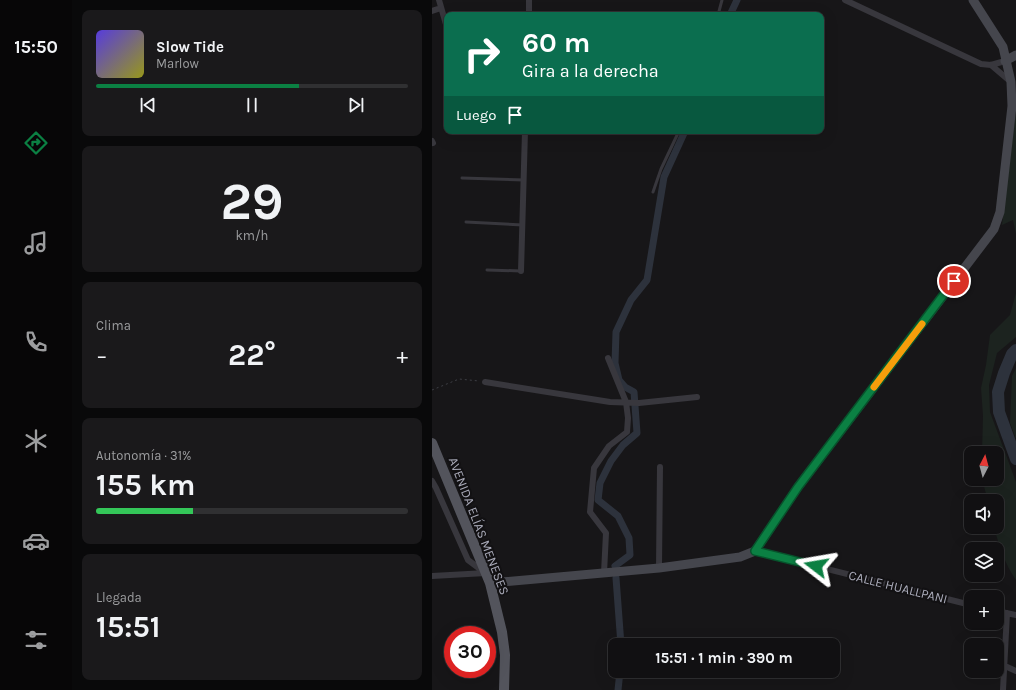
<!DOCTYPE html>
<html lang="es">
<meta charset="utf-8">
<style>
:root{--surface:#111012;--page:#1a191b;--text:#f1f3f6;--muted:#9c9d9f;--line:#303032;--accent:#0b8043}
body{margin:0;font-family:Karla,sans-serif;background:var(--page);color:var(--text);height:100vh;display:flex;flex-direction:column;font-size:15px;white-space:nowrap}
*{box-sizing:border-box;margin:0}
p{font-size:13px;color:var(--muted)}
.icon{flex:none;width:22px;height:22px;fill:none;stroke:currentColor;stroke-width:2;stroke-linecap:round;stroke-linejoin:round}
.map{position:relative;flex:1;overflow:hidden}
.panel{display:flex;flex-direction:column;gap:10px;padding:10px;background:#09090a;width:360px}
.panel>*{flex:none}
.top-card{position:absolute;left:12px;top:12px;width:380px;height:122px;border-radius:8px;box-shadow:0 4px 16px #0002,0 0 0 1px var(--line);background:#0b6e4f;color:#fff;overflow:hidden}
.needle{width:26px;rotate:6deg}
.fabs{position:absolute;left:532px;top:446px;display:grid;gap:8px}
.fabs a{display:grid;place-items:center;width:40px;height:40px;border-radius:8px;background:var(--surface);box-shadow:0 4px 16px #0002,0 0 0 1px var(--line);font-size:20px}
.speed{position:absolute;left:12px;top:626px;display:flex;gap:8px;font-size:20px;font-weight:700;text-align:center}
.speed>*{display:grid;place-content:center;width:52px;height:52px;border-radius:50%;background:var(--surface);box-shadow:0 4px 16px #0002,0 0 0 1px var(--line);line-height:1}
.speed .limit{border:6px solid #d22;background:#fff;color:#111}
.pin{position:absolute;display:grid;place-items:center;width:34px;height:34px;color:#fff;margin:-17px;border:2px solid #fff;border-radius:50%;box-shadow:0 1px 4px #0007}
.me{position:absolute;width:44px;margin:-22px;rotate:284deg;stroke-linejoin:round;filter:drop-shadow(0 0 3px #0008)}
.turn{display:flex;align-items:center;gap:14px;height:84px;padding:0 12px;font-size:18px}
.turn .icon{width:52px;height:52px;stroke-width:2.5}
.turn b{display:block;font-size:28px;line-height:34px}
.then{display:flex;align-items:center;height:38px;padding:0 12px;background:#0003;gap:8px;font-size:15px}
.big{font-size:30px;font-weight:700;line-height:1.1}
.panel .tile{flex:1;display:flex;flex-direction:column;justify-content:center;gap:6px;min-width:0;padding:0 14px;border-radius:8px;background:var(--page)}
.panel .dial{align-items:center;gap:0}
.dial b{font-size:52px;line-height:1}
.song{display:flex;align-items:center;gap:12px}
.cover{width:48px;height:48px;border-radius:6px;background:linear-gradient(135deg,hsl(250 70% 55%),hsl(60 70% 35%))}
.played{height:4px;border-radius:2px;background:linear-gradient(90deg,var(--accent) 65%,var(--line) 65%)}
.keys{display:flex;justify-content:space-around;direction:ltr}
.heat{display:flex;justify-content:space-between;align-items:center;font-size:22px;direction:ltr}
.charge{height:6px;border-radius:3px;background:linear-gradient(90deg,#34c759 31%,var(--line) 0)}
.trip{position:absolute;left:176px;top:638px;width:232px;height:40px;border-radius:8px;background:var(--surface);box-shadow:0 4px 16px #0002,0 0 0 1px var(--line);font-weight:700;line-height:40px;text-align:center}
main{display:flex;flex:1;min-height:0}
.tabs{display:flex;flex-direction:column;width:72px;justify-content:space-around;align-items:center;background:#070607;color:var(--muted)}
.tabs .icon{width:28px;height:28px}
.tabs .on{color:var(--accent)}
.tabs b{font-size:18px;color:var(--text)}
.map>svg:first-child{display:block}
.green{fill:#1c231f}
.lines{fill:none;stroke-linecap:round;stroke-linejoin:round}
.canal{stroke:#2d323c;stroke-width:7}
.river{stroke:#2d323c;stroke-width:12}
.path{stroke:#3d3e44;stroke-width:1;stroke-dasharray:2 3;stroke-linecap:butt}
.lane{stroke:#38373d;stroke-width:3}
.street{stroke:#38373d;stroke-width:6}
.secondary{stroke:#45464d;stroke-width:9}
.primary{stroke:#53545c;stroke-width:10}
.route-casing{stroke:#07532c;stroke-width:10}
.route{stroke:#0b8043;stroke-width:7}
.slow{stroke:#f59e0b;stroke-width:7}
.labels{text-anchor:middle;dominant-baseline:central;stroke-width:4;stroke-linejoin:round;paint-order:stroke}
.street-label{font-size:13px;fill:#a9aab8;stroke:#121113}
</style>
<main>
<nav class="tabs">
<b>15:50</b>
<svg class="icon on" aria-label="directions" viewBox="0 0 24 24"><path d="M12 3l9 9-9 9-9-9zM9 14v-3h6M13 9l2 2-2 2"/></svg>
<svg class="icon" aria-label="music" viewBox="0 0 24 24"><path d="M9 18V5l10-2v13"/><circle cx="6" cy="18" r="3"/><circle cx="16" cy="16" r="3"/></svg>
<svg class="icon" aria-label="phone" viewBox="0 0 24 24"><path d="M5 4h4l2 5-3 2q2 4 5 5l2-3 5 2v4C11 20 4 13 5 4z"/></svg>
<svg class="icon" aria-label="climate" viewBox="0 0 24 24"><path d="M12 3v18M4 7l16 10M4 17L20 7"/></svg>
<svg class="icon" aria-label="car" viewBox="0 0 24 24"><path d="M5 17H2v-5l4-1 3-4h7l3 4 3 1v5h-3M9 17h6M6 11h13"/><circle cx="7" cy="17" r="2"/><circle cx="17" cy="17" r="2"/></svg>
<svg class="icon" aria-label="filters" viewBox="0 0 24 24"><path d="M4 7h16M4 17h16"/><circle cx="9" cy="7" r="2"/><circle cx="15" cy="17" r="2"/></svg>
</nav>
<section class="panel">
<div class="tile">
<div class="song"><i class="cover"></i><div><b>Slow Tide</b><p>Marlow</p></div></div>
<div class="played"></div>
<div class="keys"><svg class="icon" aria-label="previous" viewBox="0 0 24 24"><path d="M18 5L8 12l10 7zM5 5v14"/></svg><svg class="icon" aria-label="pause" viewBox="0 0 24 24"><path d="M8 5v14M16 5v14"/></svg><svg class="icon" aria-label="next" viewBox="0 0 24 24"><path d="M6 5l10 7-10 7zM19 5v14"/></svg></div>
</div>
<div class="tile dial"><b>29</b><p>km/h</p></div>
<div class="tile"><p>Clima</p>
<div class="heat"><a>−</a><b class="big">22°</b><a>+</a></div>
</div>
<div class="tile"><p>Autonomía · 31%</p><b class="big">155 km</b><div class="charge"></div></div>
<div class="tile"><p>Llegada</p><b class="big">15:51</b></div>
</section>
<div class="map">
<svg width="584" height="690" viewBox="0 0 584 690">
<rect width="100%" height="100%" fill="#171618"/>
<!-- green -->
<path class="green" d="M584,110v124l-3,-14 -11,5z
M584,293v44l-19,16 -8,32 1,27 26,70v98c-11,-16 -17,-34 -22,-53h3v-26h-9l-6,-22h15v-26h-15l1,-37 -2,-28 5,-23 4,-30 20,-20z
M584,368v71l-6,-16 2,-47z"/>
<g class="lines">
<!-- canal -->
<path class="canal" d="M298,15l7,-15
M183,566l15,-11 -1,-17 -11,-22 -20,-16 2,-17 11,-22 12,-16 14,-12 -3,-41 -9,-5 -6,-7 -4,-17 1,-31 15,-32 16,-20 17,-103 21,-46
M184,578l5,67
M186,690l2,-19"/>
<!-- river -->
<path class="river" d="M584,350l-4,4 -8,19 -6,19 1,20 17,47"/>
<!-- path -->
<path class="path" d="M0,390l27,-11 20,2"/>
<!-- lane -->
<path class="lane" d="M286,15l4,-15
M30,178l62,2
M221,192l8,-23 18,-38
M34,222l57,3
M55,270l34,1"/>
<!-- street -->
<path class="street" d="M7,0l8,28
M413,0l136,64 10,1 14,-4
M0,11l9,-3
M97,15v-15
M559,65l20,17
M0,141l1,2
M89,271l4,-140
M53,382l125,20 29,1 58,-6
M0,481l4,7 32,72 16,12
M323,551l216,54
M227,568l1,-101
M172,573l2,-40 -16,-21 4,-44 15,-22 18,-14 1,-14 -2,-16 -18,-44
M0,576l54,-3
M565,611l19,4
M573,666l11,5
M571,690l4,-77"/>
<!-- secondary -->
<path class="secondary" d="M573,61l11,-6
M58,583l169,-15 81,-11 15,-6 43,-64 196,-258 6,-17 12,-106 -1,-24 -8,-35 -30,-47"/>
<!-- primary -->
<path class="primary" d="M0,443l58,140 12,49 3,23 -1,35"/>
</g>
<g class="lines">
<defs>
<path id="route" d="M384,566l-61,-15 43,-64 156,-206"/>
</defs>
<!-- route casing -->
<use href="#route" class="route-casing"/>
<!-- route -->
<use href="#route" class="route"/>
<!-- slow -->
<path class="slow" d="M442,387l48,-63"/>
</g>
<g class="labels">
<!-- street labels -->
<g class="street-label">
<text transform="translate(47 526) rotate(69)">AVENIDA ELÍAS MENESES</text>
<text transform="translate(466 587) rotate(14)">CALLE HUALLPANI</text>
</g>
</g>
</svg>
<div class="fabs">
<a><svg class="needle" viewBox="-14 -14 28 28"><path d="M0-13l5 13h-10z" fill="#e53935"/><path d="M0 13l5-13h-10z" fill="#9c9d9f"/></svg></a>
<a><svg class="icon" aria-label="sound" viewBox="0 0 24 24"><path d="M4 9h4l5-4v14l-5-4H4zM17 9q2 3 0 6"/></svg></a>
<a><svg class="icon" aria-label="layers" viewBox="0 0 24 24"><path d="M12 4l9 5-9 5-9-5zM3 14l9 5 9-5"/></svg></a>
<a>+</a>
<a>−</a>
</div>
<div class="speed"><div class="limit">30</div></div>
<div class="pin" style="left:522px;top:281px;background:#d93025"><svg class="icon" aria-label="arrive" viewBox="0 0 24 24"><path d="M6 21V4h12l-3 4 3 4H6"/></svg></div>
<svg class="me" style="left:384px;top:566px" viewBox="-20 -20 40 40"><path d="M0-17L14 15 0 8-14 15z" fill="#0b8043" stroke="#fff" stroke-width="4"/></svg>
<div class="trip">15:51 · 1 min · 390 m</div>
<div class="top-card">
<div class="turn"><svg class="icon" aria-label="right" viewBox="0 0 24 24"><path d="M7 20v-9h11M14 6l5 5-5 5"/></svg><div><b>60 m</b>Gira a la derecha</div></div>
<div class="then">Luego<svg class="icon" aria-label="arrive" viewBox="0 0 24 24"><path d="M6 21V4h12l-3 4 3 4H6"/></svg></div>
</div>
</div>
</main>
